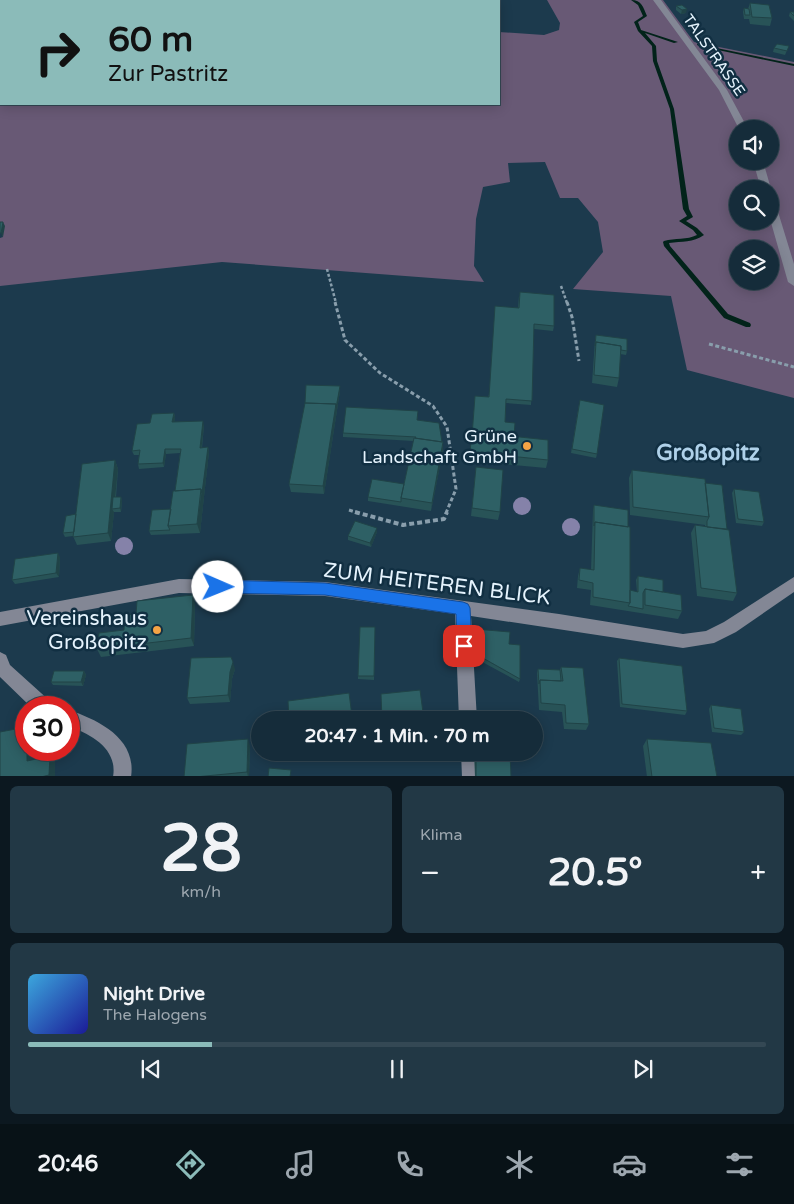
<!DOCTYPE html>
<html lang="de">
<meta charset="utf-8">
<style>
:root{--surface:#152c3a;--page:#223845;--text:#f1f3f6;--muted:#9da7af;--line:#344854;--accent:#8bbbb9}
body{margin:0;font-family:"Varela Round",sans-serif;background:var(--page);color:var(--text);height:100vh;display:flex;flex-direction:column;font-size:19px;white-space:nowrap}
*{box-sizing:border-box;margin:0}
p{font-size:16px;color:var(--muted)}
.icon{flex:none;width:28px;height:28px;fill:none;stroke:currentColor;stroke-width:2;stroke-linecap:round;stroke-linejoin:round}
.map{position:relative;height:776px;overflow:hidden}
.sheet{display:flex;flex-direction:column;gap:10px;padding:10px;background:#0c1820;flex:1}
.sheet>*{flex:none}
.top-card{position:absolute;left:0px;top:0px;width:500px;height:105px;box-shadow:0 2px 12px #0003,0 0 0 1px var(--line);background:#8bbbb9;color:#111;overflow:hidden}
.tools{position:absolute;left:729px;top:120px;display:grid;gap:10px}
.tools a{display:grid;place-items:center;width:50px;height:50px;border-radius:50%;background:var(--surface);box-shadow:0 2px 12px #0003,0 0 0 1px var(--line);font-size:25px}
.speed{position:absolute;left:15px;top:696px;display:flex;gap:10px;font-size:25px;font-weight:700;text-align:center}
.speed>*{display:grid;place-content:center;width:65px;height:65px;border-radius:50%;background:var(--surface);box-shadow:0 2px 12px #0003,0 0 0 1px var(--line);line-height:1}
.speed .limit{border:8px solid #d22;background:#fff;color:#111}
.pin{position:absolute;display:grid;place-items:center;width:42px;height:42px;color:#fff;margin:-21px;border-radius:10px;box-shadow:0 2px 8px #0006}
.me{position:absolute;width:55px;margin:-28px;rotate:91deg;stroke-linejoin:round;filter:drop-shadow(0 0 4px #0008)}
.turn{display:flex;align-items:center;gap:18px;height:105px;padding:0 25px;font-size:22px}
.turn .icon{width:65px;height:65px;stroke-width:2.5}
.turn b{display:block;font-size:35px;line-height:42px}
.big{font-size:38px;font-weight:700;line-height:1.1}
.sheet .tile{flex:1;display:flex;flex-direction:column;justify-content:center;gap:8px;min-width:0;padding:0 18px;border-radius:8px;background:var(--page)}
.sheet .dial{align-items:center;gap:0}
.dial b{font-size:65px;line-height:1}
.song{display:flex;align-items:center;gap:15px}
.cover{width:60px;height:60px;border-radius:8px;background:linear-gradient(135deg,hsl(200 70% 55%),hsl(240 70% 35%))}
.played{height:5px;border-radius:2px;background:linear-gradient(90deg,var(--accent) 25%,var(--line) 25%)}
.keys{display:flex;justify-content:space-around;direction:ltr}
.heat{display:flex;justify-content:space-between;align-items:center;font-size:28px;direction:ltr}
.sheet .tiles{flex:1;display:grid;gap:10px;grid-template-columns:1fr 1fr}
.tile:last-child{grid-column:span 2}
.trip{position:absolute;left:251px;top:711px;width:292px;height:50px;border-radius:25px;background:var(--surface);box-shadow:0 2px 12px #0003,0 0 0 1px var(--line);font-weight:700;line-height:50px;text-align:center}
.tab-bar{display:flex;height:80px;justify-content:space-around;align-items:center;background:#081217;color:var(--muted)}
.tab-bar .icon{width:35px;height:35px}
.tab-bar .active{color:var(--accent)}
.tab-bar b{font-size:22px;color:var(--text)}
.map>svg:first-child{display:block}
.green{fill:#685975;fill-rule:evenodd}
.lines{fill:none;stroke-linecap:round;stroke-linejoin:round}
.stream{fill:#02231a;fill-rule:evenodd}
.path-far2{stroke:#899eac;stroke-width:2.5;stroke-dasharray:3 2;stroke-linecap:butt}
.path-far1{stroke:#899eac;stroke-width:3;stroke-dasharray:4 2.5;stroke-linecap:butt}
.path{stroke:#899eac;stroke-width:4;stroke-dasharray:5 3;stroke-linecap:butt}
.minor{fill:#838795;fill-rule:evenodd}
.tree{fill:#8582a9}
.wall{fill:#285357}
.shaded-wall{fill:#204347}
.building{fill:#2e6065;stroke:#204347}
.route{fill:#1a73e8;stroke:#114b97}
.poi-dot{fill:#f5a345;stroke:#112f42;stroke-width:2}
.labels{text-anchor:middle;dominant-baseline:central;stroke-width:5;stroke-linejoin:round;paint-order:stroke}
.far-street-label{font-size:15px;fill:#e5f3fd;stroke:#112f42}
.poi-label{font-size:18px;fill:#e5f3fd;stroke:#112f42;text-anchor:end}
.near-street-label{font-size:21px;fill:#e5f3fd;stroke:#112f42}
.near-poi-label{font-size:21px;fill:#e5f3fd;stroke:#112f42;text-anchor:end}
.district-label{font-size:22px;font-weight:bold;fill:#afd1e9;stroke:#112f42}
</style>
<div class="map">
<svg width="794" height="777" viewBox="0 0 794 777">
<rect width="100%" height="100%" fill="#1c3a4d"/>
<!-- green -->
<path class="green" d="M0,0l87,1h-86v103h498v-72l45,3 15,-5 1,-7 -13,-23h116l31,42 100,20v336l-107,-28 -16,-74 -98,-7 30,-37 -5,-30 -20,-24h-18l-15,-36 -37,1 2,19 -27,5 -7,32 -2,47 10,16 -262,-20 -222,24v-48l3,-1 -3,-11zM738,129h32v32h-32zM738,189h32v32h-32zM738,249h32v32h-32z"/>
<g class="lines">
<!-- stream -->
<path class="stream" d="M631,0c11,0 12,7 16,16l-9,6 3,8 37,12 -4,1 -29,-10 11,13 1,15 17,48 15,100 4,8 -7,4 11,7 7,7c-11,8 -22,6 -35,8l1,3 58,68 22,9 1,2 -1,2h-4l-22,-9 -60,-72 -1,-4 1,-1c11,-3 23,-1 33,-6l-4,-5 -14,-9 8,-5 -4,-7 -13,-100 -17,-48 -1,-15 -14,-15 -4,-9 9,-6 -5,-11z
M697,44l97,20v2l-95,-20 -2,-1z"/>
<!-- path-far2 -->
<path class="path-far2" d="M327,269l9,34
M561,286l6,17"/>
<!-- path-far1 -->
<path class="path-far1" d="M335,302l10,38 35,33 53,33 14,21 9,62 -10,24
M567,302l5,15 7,44
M709,344l85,23
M349,510l9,3"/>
<!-- path -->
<path class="path" d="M355,512l48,13 41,-6 3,-7"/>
<!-- minor -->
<path class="minor" d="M653,0h8l66,90 21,39h-9l-20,-39z
M753,161h10l8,28 -1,1v-1h-9z
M770,199l5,3 19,62v22l-6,-4 -18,-63z
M794,577v15l-58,40 -22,11 -31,5 -212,-32 6,104h-18l-4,-106 -130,-18 -146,-3 -179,33v-14l179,-33 146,3 234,32 124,20 23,-3 18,-9z
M0,652l6,3 4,10 41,37 2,6h-21l-32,-31z
M69,710c29,10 68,28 62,67h-18c5,-29 -22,-42 -44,-51z
M461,752h18l1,25h-18z"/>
</g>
<!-- trees -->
<g class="tree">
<circle cx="522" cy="506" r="9"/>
<circle cx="571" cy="527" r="9"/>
<circle cx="124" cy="546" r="9"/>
</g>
<!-- wall -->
<path class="wall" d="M750,3l22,15 -2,8 -20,-2 -1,-5h-5l-1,-7 1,-4 4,1z
M676,6l10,7 -5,1 -5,-4z
M790,12h4v9l-5,-5z
M789,46l-4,9 -12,-3 1,-4z
M519,296l35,30 -1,5 -19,-2 -3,76 -25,-2 -1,19 9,14 34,24 -2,8 -76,-7 5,-65 13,1 30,-90z
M596,335l31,16 -1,4 -6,-1 -1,24 -2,9 -25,-4 3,-43z
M340,391l-16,103 -33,-2 -2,-8z
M579,404l18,50 -1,4 -25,-5z
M174,413l1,4 -1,5 30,3 -2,23 6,-1 1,5 -9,81 -49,2 -2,-4 22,-22 4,-18 5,-38 -14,1 -2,13 -25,2 -1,-5 1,-9h-5l-2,-4 18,-28z
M417,420l26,22v9l-12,60 -63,-10v-4l36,-13 10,-43 -71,-4v-4z
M115,460l3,9 -2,28h5l1,4 -1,11h-7l-3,29 -34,4 -4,-9 -8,1 -2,-4 13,-19z
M476,467l24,45 -2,8 -27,-4z
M632,470l73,13 22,46 10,64 -4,8 -36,-5 -6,-63 4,-8 10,1v-1l-75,-10 -1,-37z
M734,489l30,33 -2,4 -26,-3 -4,-30z
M594,505l34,22 2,63 7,2 -1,-12 2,-4 25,16 19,19 -4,8 -88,-14 1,-15 -14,-2 1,-12 2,-8 11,2 2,-60z
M377,528v4l-6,15 -23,-7v-4z
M60,557l-1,20 -44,7 -3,-4z
M195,603l-1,43 -93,11 -4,-8 27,-19 12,-16z
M375,631l-1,49 -16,-1v-3z
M475,633l45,46 -1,3 -46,-25z
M619,658l68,53 -2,4 -65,-8 -3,-46z
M561,667l28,57 -3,6 -22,-1 -2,-17 -23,-2 -2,-37 1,-4 22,1z
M235,669l-3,10 -2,23 -40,2 -3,-6z
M84,671l2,4 -3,11 -30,-1 -2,-3z
M349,693l3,27h-63z
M711,705l33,27 -3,3 -29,-3 -3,-23z
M647,739l70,38h-70l-4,-31z
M250,746l-1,31h-65z
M474,752h36l1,25h-36z"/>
<!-- shaded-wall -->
<path class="shaded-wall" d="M687,9l-1,4 -5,1 1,-4z
M3,222l2,4 -2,11 -2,-4z
M340,386v5l-16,103 -1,-8 13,-82z
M174,413l1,4 -1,9 -2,-4z
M203,421l1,4 -3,27 -1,-4z
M443,442v9l-12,60 1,-8z
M208,447l1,5 -9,81 -3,-9z
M165,449l1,5 -2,13 -1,-4z
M115,460l3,9 -4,39 -2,1 2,3 -3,29 -3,-8z
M121,497l1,4 -1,11 -1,-4z
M377,528v4l-6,15 -1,-4z
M58,553l2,4 -1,20 -3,-4z
M193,595l2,8 -1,43 -3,-8z
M233,662l2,7 -3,10 -2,23 -2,-7 2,-23z
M84,671l2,4 -3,11 -2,-4z
M248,739l2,7 -1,31h-1l-1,-5z
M27,750h6l-1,18 -5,-7z
M50,756l5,6v15h-14z"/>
<!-- building -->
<path class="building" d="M750,3l19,2 3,13 -20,-1z
M682,5l5,4 -5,1 -6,-4z
M744,8l5,1 1,6h-5z
M790,12h4v4z
M777,44l12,2 -2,5 -13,-3z
M0,222h3l-2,11h-1z
M520,292l34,3v31l-20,-2 -2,77 -26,-2 -1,23 10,1 -1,13 -42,-4v4l3,-40 14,1 6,-91 24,2z
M596,335l31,4v12l-6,-1v-4l-25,-4 -1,4z
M596,342l25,4 -2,32 -25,-3z
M306,385l34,1 -4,22v-4l-31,-1z
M580,400l24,5 -7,49 -25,-5z
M305,403l31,1 -13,82 -34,-2z
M346,407l72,4 -1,9 22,3 3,19 -27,-4 1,-1 -73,-4z
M174,413l-2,9 31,-1 -3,27 8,-1 -6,46 -1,-4 -26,2 6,-42h-16l-2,14 -25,1 2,-14 -8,1 5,-27 13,-1 2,-9z
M472,432l76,8v20l-78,-8z
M414,438l29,4 -11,61 -31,-5z
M115,460l-7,73 -35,4 9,-73z
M476,467l27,3 -3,42 -28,-4z
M632,470l73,9 4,38 -76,-10z
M372,479l32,5 -3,14v4l-33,-5z
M705,483l17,2 5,44 -20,-2v-6l2,-4z
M201,489l-4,35 -29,2 5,-35z
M734,489l25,3 5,30 -26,-3z
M113,497h8l-1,11 -8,1z
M594,505l34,5v17l-33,-5 -1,4z
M171,509l-3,17 2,4 -21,1 3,-21z
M76,514l-2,18 -11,1 3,-17z
M355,521l22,7 -7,15 -22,-7z
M595,522l35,5v76l-37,-6v-14l-14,-3 1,-12 14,2z
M695,525l34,5 8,63 -36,-5z
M58,553l-2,20 -44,7 3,-21z
M638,576l25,4v12l-18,-3 -2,4v16l-15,-3 2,-3v-13l8,2z
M645,589l36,6 1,16 -37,-6z
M193,595l-2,43 -94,11 2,-16 25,-3 1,-15 11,-1 1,-13z
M360,627h15l-1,49h-16z
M475,629l35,3 -1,12 11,1v34l-46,-26z
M231,657l2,5 -3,10 -2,23 -41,3 4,-40z
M619,658l63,8 5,45 -65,-7z
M561,667l22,1 6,56 -23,-1 -1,-18 -24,-2 -1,-23 23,1z
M538,669l22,1 1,11 -21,-1 -1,4z
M54,671h30l-3,11h-30z
M420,690l4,30h-42l-1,-26z
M349,693l3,23 -19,2v2h-44l-1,-19z
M711,705l30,4 3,23 -30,-4z
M474,714l33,2 1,4h-34z
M26,727v23h1v11l23,-5 -1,19 -8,2h-41v-45z
M248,739l-1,33 -52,5h-11l3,-33z
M647,739l64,4 6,34h-65z
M476,752h34l1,25h-35z
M269,768l22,2 -1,7h-22z"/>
<!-- route -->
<path class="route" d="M218,580l107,3 138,19 5,2 2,4 2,38 -2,4 -6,2 -5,-2 -2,-4 -1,-32 -131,-19 -107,-2 -5,-2 -2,-4 2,-5z"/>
<!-- markers -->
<g class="poi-dot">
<circle cx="527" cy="446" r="5"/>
<circle cx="157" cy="630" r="5"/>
</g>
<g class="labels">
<!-- far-street labels -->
<g class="far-street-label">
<text transform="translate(714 55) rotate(55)">TALSTRASSE</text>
</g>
<!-- poi labels -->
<g class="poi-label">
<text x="517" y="436">Grüne<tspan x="517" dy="21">Landschaft GmbH</tspan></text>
</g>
<!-- near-street labels -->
<g class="near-street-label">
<text transform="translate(437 584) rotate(7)">ZUM HEITEREN BLICK</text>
</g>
<!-- near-poi labels -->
<g class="near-poi-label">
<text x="147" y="618">Vereinshaus<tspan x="147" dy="24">Großopitz</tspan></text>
</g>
<!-- district labels -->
<g class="district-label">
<text x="708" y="453">Großopitz</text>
</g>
</g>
</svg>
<div class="tools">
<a><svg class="icon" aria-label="sound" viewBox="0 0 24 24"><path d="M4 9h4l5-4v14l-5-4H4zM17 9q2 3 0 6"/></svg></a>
<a><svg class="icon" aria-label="search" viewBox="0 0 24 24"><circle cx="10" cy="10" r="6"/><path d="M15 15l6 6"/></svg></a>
<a><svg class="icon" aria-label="layers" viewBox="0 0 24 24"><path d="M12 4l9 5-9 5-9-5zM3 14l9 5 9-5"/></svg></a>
</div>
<div class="speed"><div class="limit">30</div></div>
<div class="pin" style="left:464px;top:646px;background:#d93025"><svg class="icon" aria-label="arrive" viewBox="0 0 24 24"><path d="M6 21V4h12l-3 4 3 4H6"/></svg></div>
<svg class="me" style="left:218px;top:587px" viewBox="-20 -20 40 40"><circle r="19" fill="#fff"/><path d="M0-13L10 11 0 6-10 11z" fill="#1a73e8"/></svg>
<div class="trip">20:47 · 1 Min. · 70 m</div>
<div class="top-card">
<div class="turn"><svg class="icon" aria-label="right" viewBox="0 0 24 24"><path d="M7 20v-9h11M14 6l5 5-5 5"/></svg><div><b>60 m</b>Zur Pastritz</div></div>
</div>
</div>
<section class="sheet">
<div class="tiles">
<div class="tile dial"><b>28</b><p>km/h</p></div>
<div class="tile"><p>Klima</p>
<div class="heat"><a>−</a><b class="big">20.5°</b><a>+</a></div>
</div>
<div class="tile">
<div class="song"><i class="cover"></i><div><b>Night Drive</b><p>The Halogens</p></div></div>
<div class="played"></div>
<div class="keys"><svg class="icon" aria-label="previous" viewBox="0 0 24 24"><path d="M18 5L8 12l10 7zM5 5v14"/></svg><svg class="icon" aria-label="pause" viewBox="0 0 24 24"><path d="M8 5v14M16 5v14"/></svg><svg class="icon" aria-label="next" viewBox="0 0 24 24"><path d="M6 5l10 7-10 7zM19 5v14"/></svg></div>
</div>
</div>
</section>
<nav class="tab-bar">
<b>20:46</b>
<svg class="icon active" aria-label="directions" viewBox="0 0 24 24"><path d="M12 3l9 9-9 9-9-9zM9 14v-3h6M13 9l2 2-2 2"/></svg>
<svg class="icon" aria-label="music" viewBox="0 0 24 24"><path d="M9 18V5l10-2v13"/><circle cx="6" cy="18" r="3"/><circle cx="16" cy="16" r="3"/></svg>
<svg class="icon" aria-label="phone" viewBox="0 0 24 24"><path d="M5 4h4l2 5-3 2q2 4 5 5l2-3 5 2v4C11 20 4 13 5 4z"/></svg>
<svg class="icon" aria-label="climate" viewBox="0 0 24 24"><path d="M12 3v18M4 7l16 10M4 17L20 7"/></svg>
<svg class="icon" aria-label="car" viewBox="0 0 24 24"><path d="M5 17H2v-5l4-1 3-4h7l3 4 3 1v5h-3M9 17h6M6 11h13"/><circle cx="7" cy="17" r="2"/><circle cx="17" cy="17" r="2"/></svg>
<svg class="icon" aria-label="filters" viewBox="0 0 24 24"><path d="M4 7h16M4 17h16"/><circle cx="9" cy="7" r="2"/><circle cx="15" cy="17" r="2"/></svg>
</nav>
